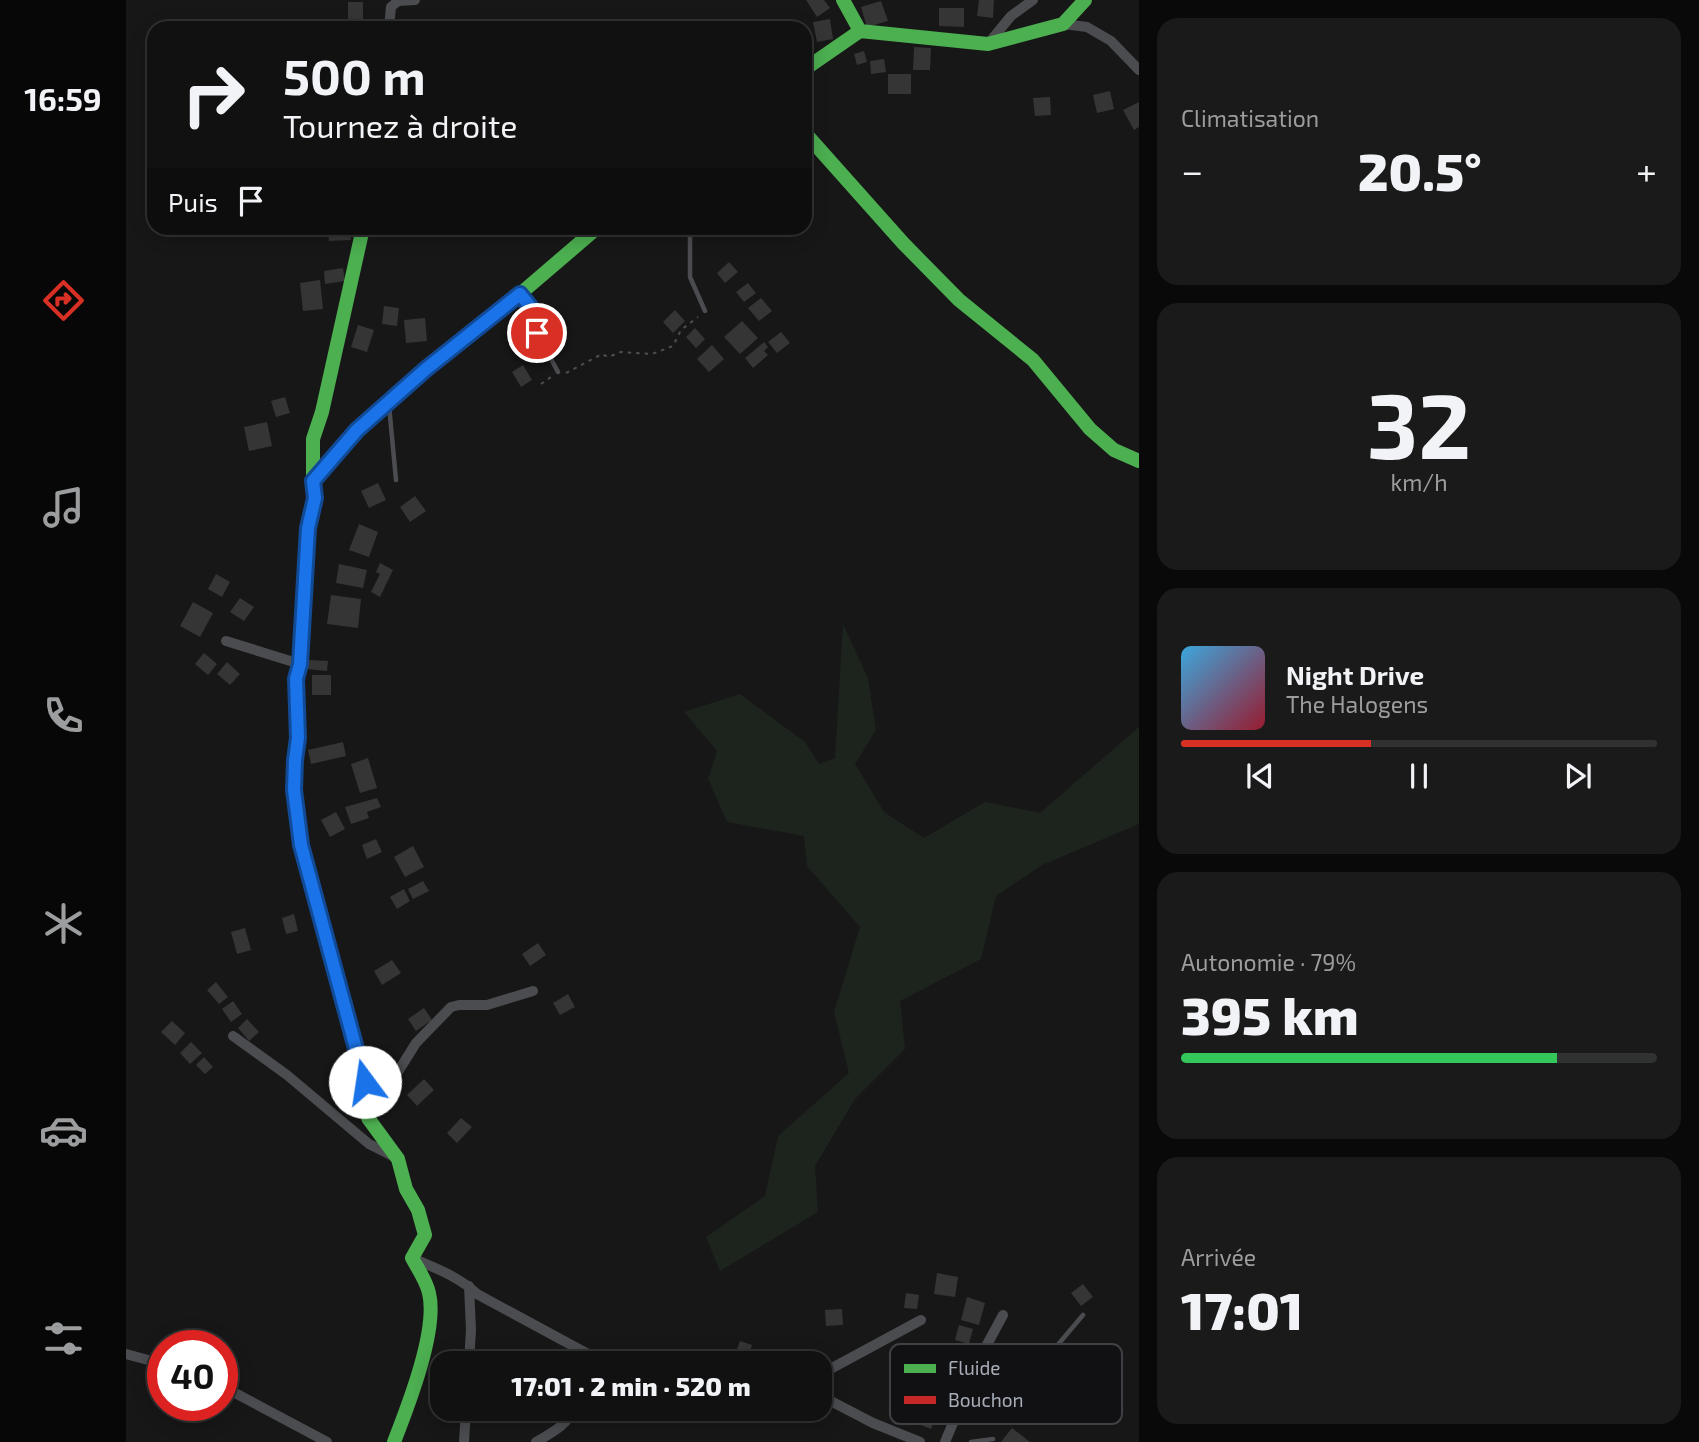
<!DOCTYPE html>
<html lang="fr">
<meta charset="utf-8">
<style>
:root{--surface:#111;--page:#1a1a1a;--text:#f1f3f6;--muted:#9c9d9f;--line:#303131;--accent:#d93025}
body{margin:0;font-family:"Exo 2",sans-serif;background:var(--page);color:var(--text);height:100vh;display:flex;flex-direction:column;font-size:26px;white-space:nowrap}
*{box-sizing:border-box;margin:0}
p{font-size:23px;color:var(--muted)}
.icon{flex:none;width:38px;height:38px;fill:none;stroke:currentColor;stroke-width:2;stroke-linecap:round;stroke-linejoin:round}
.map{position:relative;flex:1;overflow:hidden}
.drawer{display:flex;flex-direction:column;gap:18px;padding:18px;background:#090909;width:560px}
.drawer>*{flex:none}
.top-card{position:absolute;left:21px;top:21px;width:665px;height:214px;border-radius:21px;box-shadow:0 4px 18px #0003,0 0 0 2px var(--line);background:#111;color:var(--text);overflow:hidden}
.speed{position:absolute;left:21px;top:1330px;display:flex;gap:14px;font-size:35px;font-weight:700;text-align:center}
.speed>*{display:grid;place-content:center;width:91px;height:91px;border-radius:50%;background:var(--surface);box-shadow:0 4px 18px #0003,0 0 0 2px var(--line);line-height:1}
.speed .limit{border:10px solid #d22;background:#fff;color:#111}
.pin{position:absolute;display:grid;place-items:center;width:60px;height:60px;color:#fff;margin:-30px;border:4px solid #fff;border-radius:50%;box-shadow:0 2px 7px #0007}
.me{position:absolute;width:77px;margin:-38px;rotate:346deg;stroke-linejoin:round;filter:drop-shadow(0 0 5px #0008)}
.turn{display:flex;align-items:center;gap:24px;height:147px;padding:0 21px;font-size:32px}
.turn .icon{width:91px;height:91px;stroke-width:2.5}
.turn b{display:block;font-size:49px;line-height:60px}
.then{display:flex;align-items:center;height:66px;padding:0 21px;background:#0003;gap:14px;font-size:26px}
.big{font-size:52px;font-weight:800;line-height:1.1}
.drawer .card{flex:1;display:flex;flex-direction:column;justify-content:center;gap:10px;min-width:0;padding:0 24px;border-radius:21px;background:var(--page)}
.drawer .dial{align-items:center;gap:0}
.dial b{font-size:91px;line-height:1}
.song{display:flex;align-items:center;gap:21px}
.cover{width:84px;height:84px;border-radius:10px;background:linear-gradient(135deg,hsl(200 70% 55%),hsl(350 70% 35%))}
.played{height:7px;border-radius:4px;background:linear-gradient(90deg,var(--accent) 40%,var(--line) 40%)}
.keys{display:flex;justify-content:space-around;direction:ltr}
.heat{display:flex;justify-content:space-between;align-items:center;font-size:38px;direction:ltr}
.charge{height:10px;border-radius:5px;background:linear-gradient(90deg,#34c759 79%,var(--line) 0)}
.trip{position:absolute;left:304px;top:1351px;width:402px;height:70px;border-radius:21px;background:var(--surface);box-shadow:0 4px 18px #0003,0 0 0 2px var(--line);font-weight:800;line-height:70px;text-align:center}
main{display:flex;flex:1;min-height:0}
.tab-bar{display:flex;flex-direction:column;width:126px;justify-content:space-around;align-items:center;background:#070707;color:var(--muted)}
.tab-bar .icon{width:49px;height:49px}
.tab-bar .selected{color:var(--accent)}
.tab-bar b{font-size:32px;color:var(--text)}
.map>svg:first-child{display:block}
.green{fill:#1d241e}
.building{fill:#353536}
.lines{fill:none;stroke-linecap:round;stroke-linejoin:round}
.path{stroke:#4d4e52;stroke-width:2;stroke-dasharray:3.5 5;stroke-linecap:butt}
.lane{stroke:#4b4c50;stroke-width:4.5}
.street{stroke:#4b4c50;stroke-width:10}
.fast{stroke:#4caf50;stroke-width:14}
.jam{stroke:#c62828;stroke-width:14}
.route-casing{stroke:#114b97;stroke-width:18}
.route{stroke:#1a73e8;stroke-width:12}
.key{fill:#111113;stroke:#3e4045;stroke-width:2}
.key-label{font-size:19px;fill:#a8adb8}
</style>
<main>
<nav class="tab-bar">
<b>16:59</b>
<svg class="icon selected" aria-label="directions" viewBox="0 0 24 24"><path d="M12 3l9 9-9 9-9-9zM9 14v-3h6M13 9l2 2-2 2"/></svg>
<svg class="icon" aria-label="music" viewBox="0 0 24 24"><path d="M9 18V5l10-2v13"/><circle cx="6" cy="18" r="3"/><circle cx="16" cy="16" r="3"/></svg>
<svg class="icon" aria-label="phone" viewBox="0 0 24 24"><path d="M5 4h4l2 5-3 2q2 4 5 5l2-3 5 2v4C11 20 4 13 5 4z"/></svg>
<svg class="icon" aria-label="climate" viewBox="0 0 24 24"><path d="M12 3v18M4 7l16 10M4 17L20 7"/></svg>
<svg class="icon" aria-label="car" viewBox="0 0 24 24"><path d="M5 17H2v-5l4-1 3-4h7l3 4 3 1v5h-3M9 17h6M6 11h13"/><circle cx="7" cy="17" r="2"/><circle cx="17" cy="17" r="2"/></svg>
<svg class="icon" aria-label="filters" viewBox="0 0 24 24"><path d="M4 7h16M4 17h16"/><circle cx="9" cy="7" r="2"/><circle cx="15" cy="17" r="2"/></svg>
</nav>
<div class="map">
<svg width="1013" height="1442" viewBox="0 0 1013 1442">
<rect width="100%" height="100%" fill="#171717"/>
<!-- green -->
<path class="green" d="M717,624l25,54 8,52 -21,34 29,48 40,26 61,-36 55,11 99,-86v97l-97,41 -46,31 -15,63 -81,42 5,48 -50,50 -40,67 3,46 -98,59 -14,-34 59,-41 13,-60 71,-63 -15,-61 26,-85 -53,-61 -3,-30 -77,-14 -19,-43 9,-28 -33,-39 56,-18 65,48 14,22 16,-6z"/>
<!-- building -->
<path class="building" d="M680,0h18l6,8 -13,9z
M853,0h15l-1,18 -16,-2z
M755,1l7,20 -21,6 -6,-20z
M222,2h15v19l-15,-1z
M813,8h25v19l-25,-1z
M704,19l3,20 -16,3 -4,-20z
M788,47l17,1 -1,22h-17z
M738,51l3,11 -10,3 -3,-11z
M758,59l2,13 -15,2 -1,-13z
M762,74h23v20h-23z
M984,91l4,18 -17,4 -4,-18z
M924,97l1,18 -16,1 -2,-18z
M1013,102v25l-5,3 -11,-20z
M202,228h22l1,12 -22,1z
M603,262l9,10 -13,11 -8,-10z
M217,268l2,13 -20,3 -1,-13z
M194,280l3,29 -20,2 -3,-28z
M622,283l8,10 -12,9 -8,-10z
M635,298l11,13 -13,10 -11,-13z
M258,306l15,2 -2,18 -15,-2z
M549,310l10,11 -12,12 -10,-11z
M299,318l2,23 -21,2 -2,-23z
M616,321l16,17 -18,16 -16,-17z
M232,325l16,5 -7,22 -16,-5z
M569,328l10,11 -9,9 -10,-11z
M655,332l9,11 -13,10 -9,-11z
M638,342l4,5 -4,4 4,4 -15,13 -8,-10z
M586,345l12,14 -15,13 -12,-13z
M397,365l9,15 -11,7 -9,-15z
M159,397l5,16 -14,4 -5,-16z
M141,422l5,24 -23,5 -5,-24z
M252,483l8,17 -17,8 -8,-17z
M289,496l11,15 -16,11 -10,-15z
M233,524l19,8 -9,25 -20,-7z
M254,563l13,7 -13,27 -9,-5 9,-18 -4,-2z
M213,564l28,6 -4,18 -27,-5z
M90,574l14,8 -8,15 -14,-8z
M205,595l30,4 -3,29 -31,-4z
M114,598l14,9 -10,14 -14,-9z
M67,602l20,11 -13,24 -20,-11z
M78,653l13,11 -9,11 -13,-11z
M182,660l20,1 -1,10 -20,-2z
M101,662l13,12 -10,11 -13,-11z
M186,675h19v20h-19z
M217,742l3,14 -35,8 -3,-14z
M242,758l9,30 -17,5 -9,-29z
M251,798l4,9 -14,5 2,6 -18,6 -6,-17z
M210,812l9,17 -15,8 -9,-17z
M250,839l6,13 -15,7 -5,-14z
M287,846l11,21 -19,10 -11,-20z
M297,881l6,10 -16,8 -5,-10z
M278,889l6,12 -13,8 -7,-12z
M168,914l4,17 -12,3 -4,-16z
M119,928l6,22 -14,4 -6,-22z
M412,943l8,12 -16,11 -8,-12z
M266,960l9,13 -19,12 -8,-14z
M90,982l12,15 -9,7 -12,-14z
M442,994l7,13 -15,8 -7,-12z
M107,1001l9,13 -11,8 -9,-13z
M298,1008l8,12 -16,11 -8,-12z
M121,1019l12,13 -10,9 -11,-13z
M46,1021l13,12 -10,12 -14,-13z
M65,1042l11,11 -12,11 -10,-11z
M78,1057l9,10 -8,7 -9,-9z
M298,1079l10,11 -17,16 -10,-11z
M335,1118l11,9 -15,16 -10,-10z
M811,1273l21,4 -3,20 -21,-3z
M957,1284l10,13 -12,9 -10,-13z
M780,1293l13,2 -2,14 -13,-1z
M841,1297l18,6 -6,22 -18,-5z
M716,1309l1,16 -17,1 -1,-16z
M833,1325l14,4 -4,15 -14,-4z
M614,1341l12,4 -6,18h-14z
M627,1351l20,6 -2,6h-21z
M791,1402l20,8 -6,19 -20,-8z
M886,1428l18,14h-29z"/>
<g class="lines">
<!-- path -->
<path class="path" d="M440,373l36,-19 6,3 13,-5 31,2 21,-8 8,-16 17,-13
M415,384l10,-7"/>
<!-- lane -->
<path class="lane" d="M564,228v49l15,34
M395,295l11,14 5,24 21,39
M263,405l7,75
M857,1352l54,48
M897,1386l60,-71
M845,1442l22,-3"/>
<!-- street -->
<path class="street" d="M937,24l24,3 24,14 28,29
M263,28l2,-21 7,-6 17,-1
M862,44l23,-28 22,-16
M100,641l74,23
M107,1036l54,39 82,69 26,13
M243,1118l47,-75 35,-36 8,-2h28l46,-14
M286,1258c23,10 48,19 65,36l111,60 23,9
M343,1286l2,44 -2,33
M0,1354l37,10
M695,1374l100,-54
M96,1386l105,56
M695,1396l52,27 47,19
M338,1442l2,-33
M410,1442c13,-8 33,-17 36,-33
M819,1442l38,-90 20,-37"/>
<!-- fast -->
<path class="fast" d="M717,0l17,31
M679,69l55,-38 128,13 75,-20 22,-24
M679,133l98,110 56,57 74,60 57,69 24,21 25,11
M187,481v-42l9,-27 41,-184
M175,647l7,-118 7,-31 -2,-17 44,-51 69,-61 94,-75 77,-66
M205,956l34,126 3,36 30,41 8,30 12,21 7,25 -13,23c6,11 14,22 17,35 9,37 -21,113 -35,149"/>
<!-- jam -->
<path class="jam" d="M175,647l-5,32 2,59 -4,52 7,55 30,111"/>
</g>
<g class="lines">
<defs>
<path id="route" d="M239,1082l-64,-237 -7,-55 1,-30 3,-22 -2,-59 4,-15 8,-136 7,-30 -2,-17 44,-51 69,-61 94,-75 12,15 5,24"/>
</defs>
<!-- route casing -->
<use href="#route" class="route-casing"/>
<!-- route -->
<use href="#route" class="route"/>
</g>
<!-- legend -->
<rect x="764" y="1344" width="232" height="80" rx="10" class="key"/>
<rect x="778" y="1364" width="32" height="9" fill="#4caf50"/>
<rect x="778" y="1396" width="32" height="8" fill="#c62828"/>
<g class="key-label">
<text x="822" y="1375">Fluide</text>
<text x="822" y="1407">Bouchon</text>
</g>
</svg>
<div class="speed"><div class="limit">40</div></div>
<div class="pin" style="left:411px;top:333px;background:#d93025"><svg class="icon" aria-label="arrive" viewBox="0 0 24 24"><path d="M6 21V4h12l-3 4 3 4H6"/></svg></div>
<svg class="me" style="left:239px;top:1082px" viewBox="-20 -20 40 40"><circle r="19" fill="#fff"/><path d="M0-13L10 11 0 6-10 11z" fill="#1a73e8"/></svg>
<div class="trip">17:01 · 2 min · 520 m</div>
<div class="top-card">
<div class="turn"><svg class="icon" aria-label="right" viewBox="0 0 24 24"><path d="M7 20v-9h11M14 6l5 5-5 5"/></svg><div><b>500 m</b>Tournez à droite</div></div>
<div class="then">Puis<svg class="icon" aria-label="arrive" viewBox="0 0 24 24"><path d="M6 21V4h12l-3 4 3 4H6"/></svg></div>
</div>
</div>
<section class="drawer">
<div class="card"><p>Climatisation</p>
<div class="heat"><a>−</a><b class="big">20.5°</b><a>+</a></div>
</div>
<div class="card dial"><b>32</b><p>km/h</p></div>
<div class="card">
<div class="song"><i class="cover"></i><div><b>Night Drive</b><p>The Halogens</p></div></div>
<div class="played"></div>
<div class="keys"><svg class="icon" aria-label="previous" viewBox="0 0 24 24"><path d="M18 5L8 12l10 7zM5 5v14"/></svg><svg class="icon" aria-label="pause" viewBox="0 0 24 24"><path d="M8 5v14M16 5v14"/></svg><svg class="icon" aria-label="next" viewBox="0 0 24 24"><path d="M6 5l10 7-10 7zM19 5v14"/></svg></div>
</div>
<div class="card"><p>Autonomie · 79%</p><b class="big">395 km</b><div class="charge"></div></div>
<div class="card"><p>Arrivée</p><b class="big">17:01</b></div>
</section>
</main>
